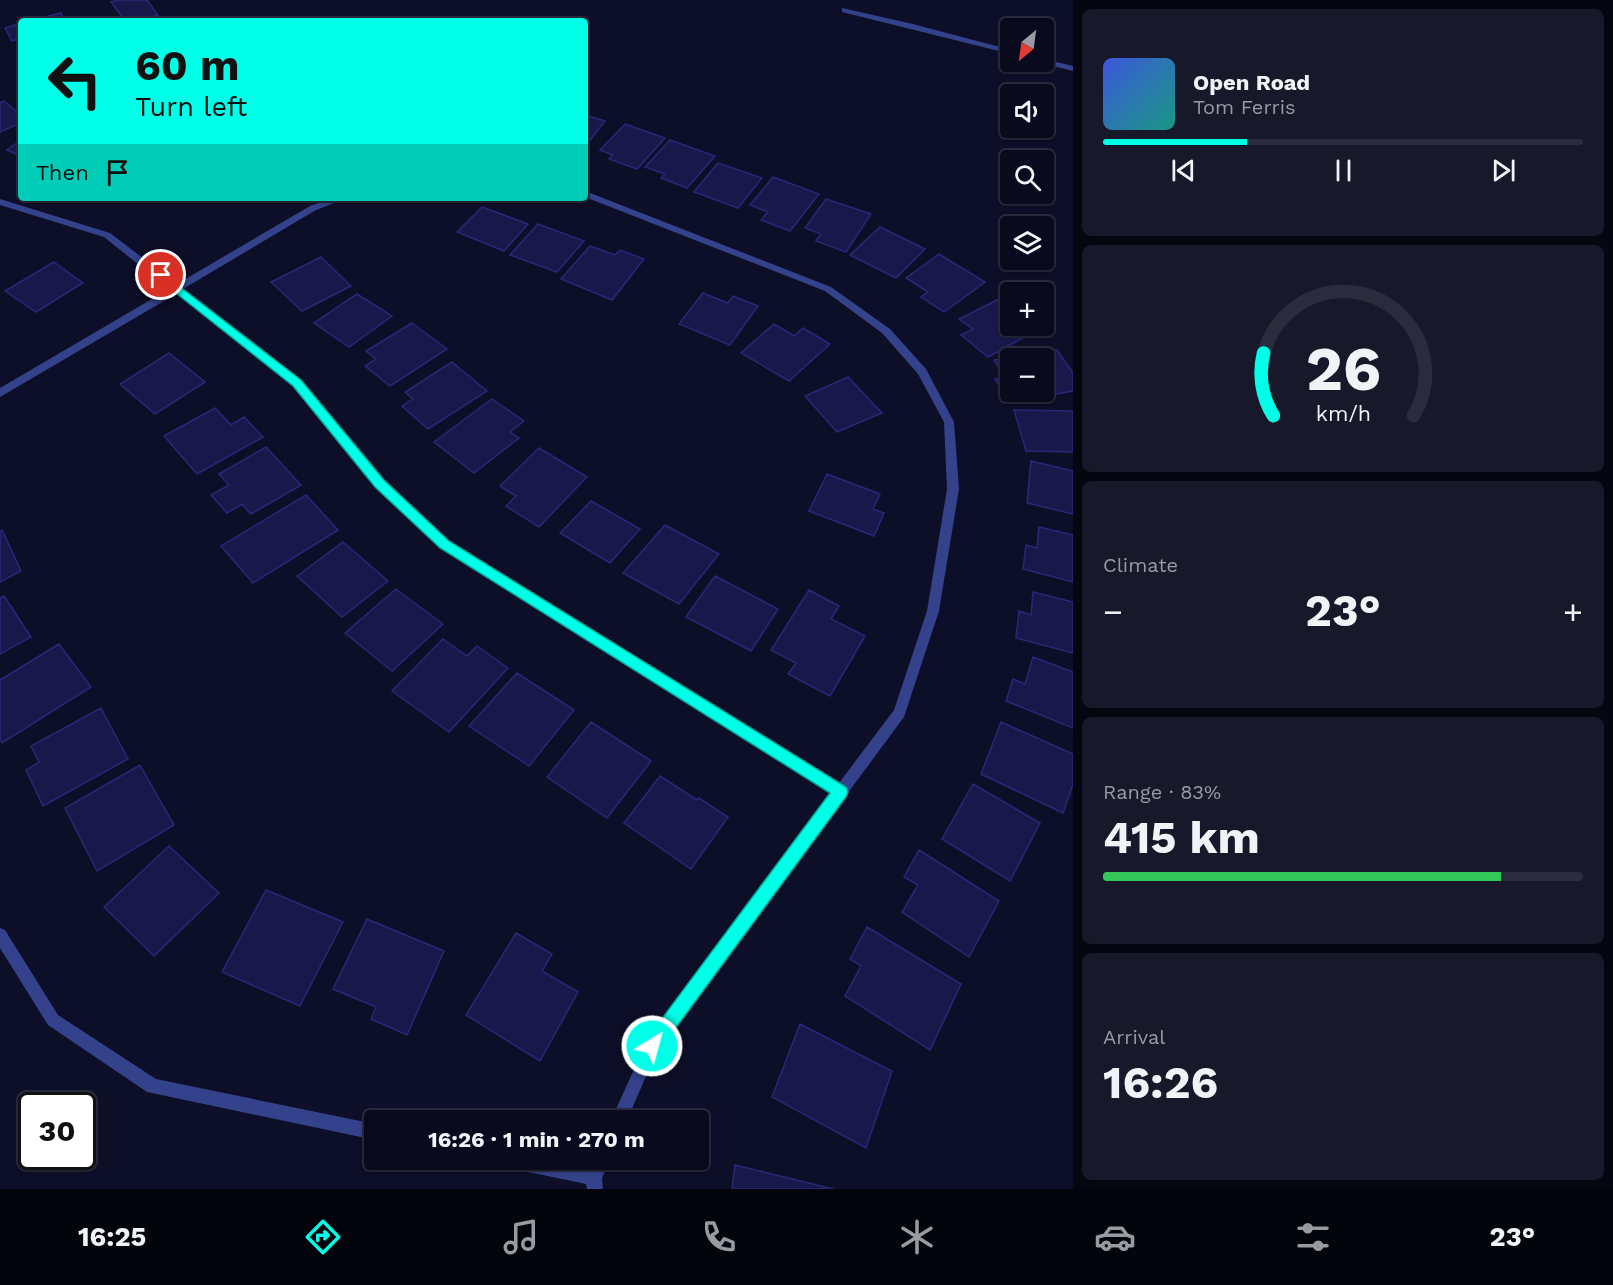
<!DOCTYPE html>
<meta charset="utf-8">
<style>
:root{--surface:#0a0a1e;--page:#18182b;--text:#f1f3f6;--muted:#999aa4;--line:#2a2b3c;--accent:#00ffe7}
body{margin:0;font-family:"Work Sans",sans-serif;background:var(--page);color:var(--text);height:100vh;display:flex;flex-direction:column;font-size:22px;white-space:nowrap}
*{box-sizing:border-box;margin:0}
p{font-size:20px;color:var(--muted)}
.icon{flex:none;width:33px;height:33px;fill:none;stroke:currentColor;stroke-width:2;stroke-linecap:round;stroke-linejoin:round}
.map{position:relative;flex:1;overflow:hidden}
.side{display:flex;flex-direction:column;gap:9px;padding:9px;background:#060610;width:540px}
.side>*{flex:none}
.hud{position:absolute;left:18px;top:18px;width:570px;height:183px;border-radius:6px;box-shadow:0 2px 4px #0004,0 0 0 2px var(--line);background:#00ffe7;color:#111;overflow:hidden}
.needle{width:39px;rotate:209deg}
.fabs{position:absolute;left:1000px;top:18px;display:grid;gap:12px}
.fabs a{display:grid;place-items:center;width:54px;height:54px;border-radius:6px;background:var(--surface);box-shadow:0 2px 4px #0004,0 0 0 2px var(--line);font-size:30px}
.speed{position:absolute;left:18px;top:1092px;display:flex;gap:12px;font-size:30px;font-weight:700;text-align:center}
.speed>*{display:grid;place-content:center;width:78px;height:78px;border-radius:50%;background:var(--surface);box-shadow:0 2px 4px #0004,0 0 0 2px var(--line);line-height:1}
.speed .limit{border:3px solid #111;border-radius:9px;background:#fff;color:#111}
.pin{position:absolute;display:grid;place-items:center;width:51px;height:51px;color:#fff;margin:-26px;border:3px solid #fff;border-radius:50%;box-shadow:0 2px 6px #0007}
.me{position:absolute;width:66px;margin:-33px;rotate:37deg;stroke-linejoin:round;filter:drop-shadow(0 0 4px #0008)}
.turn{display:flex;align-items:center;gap:21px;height:126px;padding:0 18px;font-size:27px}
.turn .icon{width:78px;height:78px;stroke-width:2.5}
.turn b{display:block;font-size:42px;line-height:51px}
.then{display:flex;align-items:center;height:57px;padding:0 18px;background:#0003;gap:12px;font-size:22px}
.big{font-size:45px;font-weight:700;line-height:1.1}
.side .widget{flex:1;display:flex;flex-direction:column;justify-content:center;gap:9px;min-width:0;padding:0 21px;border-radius:9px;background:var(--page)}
.side .dial{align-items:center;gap:0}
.dial svg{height:156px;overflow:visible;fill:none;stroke:var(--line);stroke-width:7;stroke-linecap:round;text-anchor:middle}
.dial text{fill:var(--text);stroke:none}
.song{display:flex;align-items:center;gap:18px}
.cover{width:72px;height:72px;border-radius:9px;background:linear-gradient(135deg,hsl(230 70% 55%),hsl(170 70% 35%))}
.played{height:6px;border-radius:3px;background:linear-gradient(90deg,var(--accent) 30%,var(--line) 30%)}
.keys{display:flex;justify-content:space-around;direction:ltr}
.heat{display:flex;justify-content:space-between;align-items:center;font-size:33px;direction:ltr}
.charge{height:9px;border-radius:4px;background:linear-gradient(90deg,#34c759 83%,var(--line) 0)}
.trip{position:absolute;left:364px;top:1110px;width:345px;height:60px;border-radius:6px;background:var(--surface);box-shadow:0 2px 4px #0004,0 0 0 2px var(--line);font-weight:700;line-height:60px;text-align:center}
.menu{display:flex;height:96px;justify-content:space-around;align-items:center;background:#04040c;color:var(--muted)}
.menu .icon{width:42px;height:42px}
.menu .on{color:var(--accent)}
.menu b{font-size:27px;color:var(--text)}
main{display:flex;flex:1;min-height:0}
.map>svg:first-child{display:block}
.building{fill:#18184b;stroke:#282879;stroke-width:1.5;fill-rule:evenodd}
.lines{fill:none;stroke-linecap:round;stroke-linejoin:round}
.minor{fill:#34428b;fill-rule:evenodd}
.route{fill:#00ffe7;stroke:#00a696;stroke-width:1.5}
</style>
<main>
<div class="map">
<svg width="1073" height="1189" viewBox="0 0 1073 1189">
<rect width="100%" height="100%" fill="#0d0e28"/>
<!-- building -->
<path class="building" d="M119,0h28l11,15 -21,6h-12l-14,-19z
M61,13l4,8h-35z
M21,23v15l-9,3 -7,-13z
M4,101l17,14v8l-21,9v-29z
M585,115l20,6 -18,23 -2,-1z
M625,124l40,14 -28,31 -28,-10 4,-4 -13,-5z
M21,140v16l-14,-6z
M670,140l45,16 -28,32 -26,-10 4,-4 -20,-7z
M718,163l44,15 -24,30 -44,-16z
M773,177l46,17 -29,37 -29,-11 7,-8 -18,-7z
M826,199l45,15 -25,38 -30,-11 5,-7 -16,-6z
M482,207l46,17 -24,27 -47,-19z
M538,224l46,17 -27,31 -47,-17z
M880,227l45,22 -29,29 -46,-23z
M590,246l25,9 5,-5 24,9 -32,41 -51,-21z
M939,254l46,28 -41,30 -23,-15 7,-5 -22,-14z
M321,257l30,29 -49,25 -31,-29z
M54,262l29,21 -47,29 -31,-21z
M703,293l25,10 5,-7 25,10 -28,39 -51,-21z
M357,294l35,22 -43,31 -35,-24z
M1003,297l8,6v23l32,1 -55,30 -27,-22 12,-6 -14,-10z
M412,323l35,26 -57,37 -25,-20 11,-7 -10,-8z
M774,324l20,12 9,-8 27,16 -41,37 -48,-28z
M1057,350l16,23v18l-63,11 -15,-23 10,-2 -11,-17zM1011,358h33v34h-33z
M169,353l36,29 -50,32 -35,-30z
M452,362l35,29 -59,38 -26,-23 11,-7 -8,-7z
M848,377l34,36 -45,19 -32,-36z
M492,399l32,22 -14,11 9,6 -45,35 -40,-31z
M215,408l16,17 13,-8 19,20 -66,37 -33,-38z
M1014,410l59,1v41l-47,-1z
M266,447l35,38 -50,29 -9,-10 -15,9 -16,-18 18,-10 -10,-11z
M539,448l48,29 -48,50 -33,-21 10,-10 -16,-10z
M1031,461l42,10v43l-46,-11z
M827,474l53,20 -7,15 11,4 -10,23 -65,-25z
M306,495l32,35 -85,53 -32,-37z
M591,501l49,28 -30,34 -50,-30z
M665,525l54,29 -40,50 -56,-31z
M1039,527l34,8v47l-50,-13 3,-24 11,3z
M2,530l19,41 -21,11v-51z
M343,542l45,39 -46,36 -45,-41z
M715,576l63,33 -27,42 -65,-34z
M396,589l47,35 -51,47 -47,-38z
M809,590l30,16 -8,13 34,17 -35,60 -42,-22 8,-11 -25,-13z
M1033,592l40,10v51l-57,-15 3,-27 12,4z
M4,596l27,41 -31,17v-56z
M443,639l24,17 10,-10 31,22 -59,64 -57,-41z
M59,644l32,43 -89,56 -2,-4v-59z
M1033,657l40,15v56l-67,-27 7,-22 12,5z
M517,673l57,37 -45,56 -60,-40z
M101,708l27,51 -85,47 -17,-36 13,-8 -8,-16z
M591,722l60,39 -44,57 -60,-41z
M1001,722l72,32v30l-10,29 -82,-39z
M140,765l34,60 -77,46 -32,-63z
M660,776l37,24 2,-2 29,19 -37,52 -67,-46z
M973,784l67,39 -30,58 -68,-42z
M169,846l50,47 -65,63 -50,-49z
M919,850l80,51 -30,56 -67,-45 16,-27 -14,-8z
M266,890l77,32 -43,84 -78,-34z
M367,919l77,32 -37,84 -36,-16 5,-12 -43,-18z
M867,927l94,57 -31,66 -85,-54 16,-30 -11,-7z
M516,933l36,21 -10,17 36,21 -38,69 -74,-46z
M800,1024l92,47 -26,77 -94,-51z
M735,1165l98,24h-101z"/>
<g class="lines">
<!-- minor -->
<path class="minor" d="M842,8l71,16 98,26v4l-169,-42z
M1044,59l29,7v5l-32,-8 3,-1z
M585,191l246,96 59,42 36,40 28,53 5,67 -20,122 -35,106 -247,334 -30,69h-16l36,-79 184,-248 -391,-245 -64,-62 -83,-100 -117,-92 -176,103v-9l169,-99 -65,-52 -104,-32v-6l110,34 67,51 133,-78 23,-8h14l-31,12 -133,79 118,91 83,100 64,62 391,241 55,-73 33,-99 20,-122 -3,-67 -26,-48 -36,-41 -57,-42 -240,-94z
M0,928l5,2 53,85 98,64 219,45v16l-228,-48 -99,-67 -48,-77z
M501,1160h46l43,8 4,-8h16l-8,18 1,11h-16l-1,-5 -77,-16 -6,-2z"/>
</g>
<!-- route -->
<path class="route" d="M161,272l140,108 83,100 65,61 397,246 2,5 -2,5 -188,255 -6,2 -6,-2 -2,-6 2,-6 184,-247 -390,-245 -65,-61 -82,-101 -136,-108v-5z"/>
</svg>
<div class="fabs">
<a><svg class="needle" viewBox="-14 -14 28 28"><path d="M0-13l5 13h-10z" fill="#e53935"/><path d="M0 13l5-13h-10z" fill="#999aa4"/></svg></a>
<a><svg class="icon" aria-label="sound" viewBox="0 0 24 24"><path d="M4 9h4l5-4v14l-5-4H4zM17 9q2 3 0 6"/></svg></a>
<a><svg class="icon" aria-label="search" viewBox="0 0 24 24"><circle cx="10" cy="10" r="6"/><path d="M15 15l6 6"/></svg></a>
<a><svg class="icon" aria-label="layers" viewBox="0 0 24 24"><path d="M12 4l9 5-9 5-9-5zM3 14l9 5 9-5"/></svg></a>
<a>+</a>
<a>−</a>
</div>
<div class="speed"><div class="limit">30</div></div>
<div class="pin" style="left:161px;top:275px;background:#d93025"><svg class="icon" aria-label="arrive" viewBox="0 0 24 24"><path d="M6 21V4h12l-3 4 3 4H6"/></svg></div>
<svg class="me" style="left:652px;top:1046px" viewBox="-20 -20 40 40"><circle r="17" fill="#00ffe7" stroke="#fff" stroke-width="3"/><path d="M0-11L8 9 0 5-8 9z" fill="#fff"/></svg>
<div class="trip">16:26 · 1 min · 270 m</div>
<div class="hud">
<div class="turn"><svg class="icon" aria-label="left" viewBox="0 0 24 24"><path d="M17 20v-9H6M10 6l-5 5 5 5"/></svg><div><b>60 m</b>Turn left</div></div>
<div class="then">Then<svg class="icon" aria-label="arrive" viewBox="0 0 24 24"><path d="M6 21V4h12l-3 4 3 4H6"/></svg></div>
</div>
</div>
<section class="side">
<div class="widget">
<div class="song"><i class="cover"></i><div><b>Open Road</b><p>Tom Ferris</p></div></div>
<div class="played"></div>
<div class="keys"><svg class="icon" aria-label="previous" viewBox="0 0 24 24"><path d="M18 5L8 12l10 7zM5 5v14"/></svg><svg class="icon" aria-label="pause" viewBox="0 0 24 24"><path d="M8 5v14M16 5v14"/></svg><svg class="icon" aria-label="next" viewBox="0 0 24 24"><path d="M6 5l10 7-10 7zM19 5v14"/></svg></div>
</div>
<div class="widget dial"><svg viewBox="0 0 100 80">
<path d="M14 69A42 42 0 1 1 86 69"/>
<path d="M14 69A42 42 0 0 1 9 37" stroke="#00ffe7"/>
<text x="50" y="56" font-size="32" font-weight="700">26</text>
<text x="50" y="72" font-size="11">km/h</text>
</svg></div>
<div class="widget"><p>Climate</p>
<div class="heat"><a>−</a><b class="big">23°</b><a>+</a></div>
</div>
<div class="widget"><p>Range · 83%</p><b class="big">415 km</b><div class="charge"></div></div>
<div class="widget"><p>Arrival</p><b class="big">16:26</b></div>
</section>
</main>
<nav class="menu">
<b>16:25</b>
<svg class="icon on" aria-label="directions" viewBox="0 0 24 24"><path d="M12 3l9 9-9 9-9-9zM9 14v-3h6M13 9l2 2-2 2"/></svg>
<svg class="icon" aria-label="music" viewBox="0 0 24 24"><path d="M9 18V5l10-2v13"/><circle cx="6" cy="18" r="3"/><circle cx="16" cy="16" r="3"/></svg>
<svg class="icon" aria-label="phone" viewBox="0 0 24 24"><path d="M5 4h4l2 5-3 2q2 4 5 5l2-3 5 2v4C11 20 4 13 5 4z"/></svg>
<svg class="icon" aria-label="climate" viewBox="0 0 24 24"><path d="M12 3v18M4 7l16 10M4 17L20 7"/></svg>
<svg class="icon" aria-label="car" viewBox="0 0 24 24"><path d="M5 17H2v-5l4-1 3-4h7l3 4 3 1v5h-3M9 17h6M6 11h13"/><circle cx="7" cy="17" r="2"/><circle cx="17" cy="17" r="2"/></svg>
<svg class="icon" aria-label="filters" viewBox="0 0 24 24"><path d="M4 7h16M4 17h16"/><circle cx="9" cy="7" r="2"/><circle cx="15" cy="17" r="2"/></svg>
<b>23°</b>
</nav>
